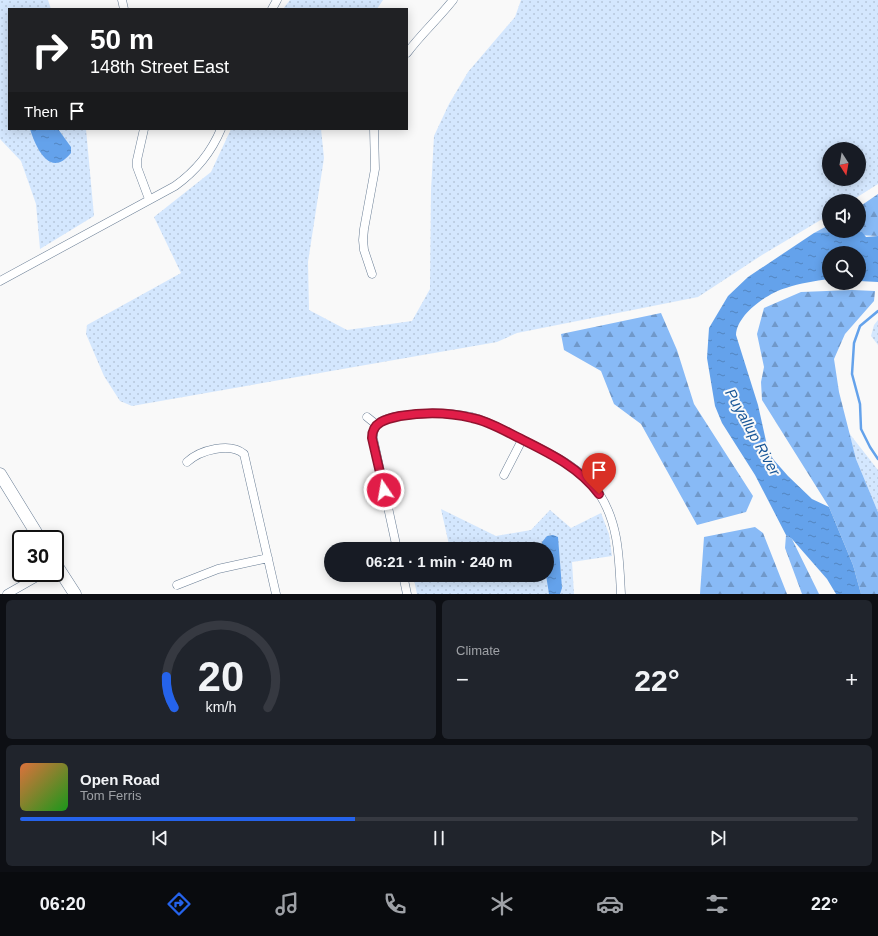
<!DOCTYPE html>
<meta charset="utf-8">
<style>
:root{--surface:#171b24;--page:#20242c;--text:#f1f3f6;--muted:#9ea1a6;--line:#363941;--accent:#2563eb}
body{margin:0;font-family:Arial,sans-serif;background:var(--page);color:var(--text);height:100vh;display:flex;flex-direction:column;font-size:15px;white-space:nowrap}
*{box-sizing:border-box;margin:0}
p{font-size:13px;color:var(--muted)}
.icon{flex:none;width:22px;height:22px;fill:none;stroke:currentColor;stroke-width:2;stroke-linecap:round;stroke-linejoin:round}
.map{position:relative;height:594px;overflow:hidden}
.side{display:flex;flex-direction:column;gap:6px;padding:6px;background:#0d0f14;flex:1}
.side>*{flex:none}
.guide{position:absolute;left:8px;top:8px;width:400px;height:122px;border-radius:0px;box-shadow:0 2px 10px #0003;background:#202124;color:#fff;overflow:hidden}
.needle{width:26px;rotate:169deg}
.buttons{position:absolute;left:822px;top:142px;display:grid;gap:8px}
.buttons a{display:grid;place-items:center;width:44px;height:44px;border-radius:50%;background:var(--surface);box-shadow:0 2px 10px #0003;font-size:20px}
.speed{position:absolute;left:12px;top:530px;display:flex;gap:8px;font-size:20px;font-weight:700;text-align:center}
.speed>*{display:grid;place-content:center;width:52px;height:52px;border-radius:50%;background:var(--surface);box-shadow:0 2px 10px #0003;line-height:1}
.speed .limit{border:2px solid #111;border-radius:6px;background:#fff;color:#111}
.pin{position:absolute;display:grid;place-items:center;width:34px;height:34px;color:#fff;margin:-41px -17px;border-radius:50% 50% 50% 0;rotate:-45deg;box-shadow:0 0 4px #0007}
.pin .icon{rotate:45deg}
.me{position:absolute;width:44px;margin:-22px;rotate:348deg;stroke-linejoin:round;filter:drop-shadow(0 0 3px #0008)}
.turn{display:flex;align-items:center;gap:14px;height:84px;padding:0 16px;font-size:18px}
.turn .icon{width:52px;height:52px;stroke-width:2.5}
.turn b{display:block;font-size:28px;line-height:34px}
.then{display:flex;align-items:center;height:38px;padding:0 16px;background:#0003;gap:8px;font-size:15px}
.big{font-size:30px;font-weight:600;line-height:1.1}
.side .card{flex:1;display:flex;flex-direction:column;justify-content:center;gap:6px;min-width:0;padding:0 14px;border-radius:6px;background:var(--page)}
.side .dial{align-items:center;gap:0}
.dial svg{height:104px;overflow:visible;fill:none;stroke:var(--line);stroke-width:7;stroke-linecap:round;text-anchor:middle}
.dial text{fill:var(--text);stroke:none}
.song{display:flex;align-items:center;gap:12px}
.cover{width:48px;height:48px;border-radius:6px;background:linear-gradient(135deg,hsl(20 70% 55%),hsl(120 70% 35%))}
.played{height:4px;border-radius:2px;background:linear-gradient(90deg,var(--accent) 40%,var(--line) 40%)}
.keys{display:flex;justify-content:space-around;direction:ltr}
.heat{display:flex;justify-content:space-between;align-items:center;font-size:22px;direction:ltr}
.side .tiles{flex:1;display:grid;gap:6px;grid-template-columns:1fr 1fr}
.card:last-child{grid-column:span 2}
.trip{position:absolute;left:324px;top:542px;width:230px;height:40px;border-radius:20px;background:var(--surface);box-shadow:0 2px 10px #0003;font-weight:600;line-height:40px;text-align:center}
.tab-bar{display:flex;height:64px;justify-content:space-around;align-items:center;background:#090b0e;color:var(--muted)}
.tab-bar .icon{width:28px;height:28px}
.tab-bar .active{color:var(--accent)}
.tab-bar b{font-size:18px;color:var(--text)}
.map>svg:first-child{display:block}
.grass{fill:url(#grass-dots);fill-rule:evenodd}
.forest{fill:url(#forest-firs)}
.water{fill:url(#water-ripples)}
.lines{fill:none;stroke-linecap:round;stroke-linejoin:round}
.stream{stroke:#64a2eb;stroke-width:2.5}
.street-casing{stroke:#697d94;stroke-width:9}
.secondary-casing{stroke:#697d94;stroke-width:13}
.street{stroke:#fff;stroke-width:8}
.secondary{stroke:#fff;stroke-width:12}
.route-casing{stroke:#92132f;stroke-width:10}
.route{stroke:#e11d48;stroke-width:7}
.labels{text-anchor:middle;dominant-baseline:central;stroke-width:4;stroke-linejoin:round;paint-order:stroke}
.water-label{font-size:15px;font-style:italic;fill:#165597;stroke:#f9f9f9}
</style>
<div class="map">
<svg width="878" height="594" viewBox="0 0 878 594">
<defs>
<pattern id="grass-dots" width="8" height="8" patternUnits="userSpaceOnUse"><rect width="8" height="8" fill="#d4e7fe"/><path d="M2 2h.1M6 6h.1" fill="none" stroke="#b6c7db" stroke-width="1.8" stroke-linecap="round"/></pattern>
<pattern id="forest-firs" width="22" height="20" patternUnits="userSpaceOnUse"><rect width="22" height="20" fill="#88baf6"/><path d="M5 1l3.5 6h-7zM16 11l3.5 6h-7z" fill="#7098c9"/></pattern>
<pattern id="water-ripples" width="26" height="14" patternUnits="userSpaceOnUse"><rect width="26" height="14" fill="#64a2eb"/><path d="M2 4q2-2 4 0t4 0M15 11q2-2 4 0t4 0" fill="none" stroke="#5385c0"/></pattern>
</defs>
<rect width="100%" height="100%" fill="#f9f9f9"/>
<!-- grass -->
<path class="grass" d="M0,0h48l3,9h-42v120h77l8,87 -54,33 -4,-45 -15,-43 -21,-22z
M290,0h93l-6,9h-94z
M521,0h357v184l-27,17h-22v14l-67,40 -64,42 -181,36 -20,9 -365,64 -12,-5 -16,-25 -18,-42 1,-9 94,-52 -27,-56 57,-45 20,-43h90l3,29 -16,104 1,48 38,20 65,-9 18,-32 1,-99 3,-54 15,-32 19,-32 47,-55zM829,149h30v30h-30z
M878,320v25l-7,-9 3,-11z
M849,433l29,37v42l-22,-53z
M441,509l55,27 35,-6 19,-20 21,18 30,-15 8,21 3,22 -40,6 2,32h-157l-4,-19h134v-26h-97z"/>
<!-- forest -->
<path class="forest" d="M878,194v42l-64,-3 15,-8v6h30v-24z
M852,290l23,1 -1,10 -29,33 -11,25 5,33 17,67 22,53v82h-17l-8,-29 -24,-58 -67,-107 -1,-18 3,-15 -7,-33 7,-26 37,-16z
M661,313l16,37 17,54 59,92 -7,16 -49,13 -56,-101 -27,-20 -13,-33 -37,-21 -3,-16z
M755,527l8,6 24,61h-87l4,-57z
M786,535l6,4 27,55h-17l-17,-46z"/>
<!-- water -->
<path class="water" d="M30,129h28l13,18v6c-21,26 -35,-5 -41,-24z
M862,232l4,5 12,-1v46l-19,-1v-28h-30v26c-14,2 -29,4 -43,9 -18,5 -49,26 -50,47l22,70 10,45 5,9 15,17 24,23 17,8 24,58 8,29h-25l-9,-15 -35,-40 -6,-4 -31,-60 -33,-52 -7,-17 -8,-48 2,-30 19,-32 20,-19 66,-44z
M553,535l5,2 4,51 -2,6h-11l-3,-19 1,-26h-4l-1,-7 5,-6z"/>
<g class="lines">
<!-- stream -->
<path class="stream" d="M878,311l-18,15 -6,17 -2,31 8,30 1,25 9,18 8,12"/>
<defs>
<path id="street" d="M122,0l2,9
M272,9l5,-9
M407,53c14,-19 31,-34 46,-53
M144,129l-7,31v7l12,32
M372,274l-8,-24 -1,-10 1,-11 11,-60 -1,-40
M0,281l175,-95c21,-15 36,-33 46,-57
M367,417l10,8
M187,462c13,-12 43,-20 57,-8l32,140
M504,475l18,-35
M397,549l-24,-111c-1,-16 13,-20 26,-22 25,-4 48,-4 73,1 16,4 32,13 47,21 29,15 62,28 81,57 19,30 19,64 21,99
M403,575l4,19
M177,585l41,-16 50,-11
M7,594l37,-21"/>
<path id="secondary" d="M0,474l40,65
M55,563l20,31"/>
</defs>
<!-- street casing -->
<use href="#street" class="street-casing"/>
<!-- secondary casing -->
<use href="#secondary" class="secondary-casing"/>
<!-- street -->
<use href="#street" class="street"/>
<!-- secondary -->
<use href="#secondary" class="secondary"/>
</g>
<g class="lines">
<defs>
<path id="route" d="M384,490l-12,-52c0,-16 14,-19 28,-22 24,-4 48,-4 72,2 16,3 31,12 45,19 30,15 61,29 82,57"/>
</defs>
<!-- route casing -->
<use href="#route" class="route-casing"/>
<!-- route -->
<use href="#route" class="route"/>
</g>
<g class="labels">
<!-- water labels -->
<g class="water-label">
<text transform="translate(753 432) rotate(61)">Puyallup River</text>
</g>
</g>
</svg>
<div class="buttons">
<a><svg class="needle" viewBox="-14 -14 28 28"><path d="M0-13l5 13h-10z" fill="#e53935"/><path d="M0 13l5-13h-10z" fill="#9ea1a6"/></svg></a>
<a><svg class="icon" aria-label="sound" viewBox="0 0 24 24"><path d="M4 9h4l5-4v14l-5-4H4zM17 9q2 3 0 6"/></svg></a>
<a><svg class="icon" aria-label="search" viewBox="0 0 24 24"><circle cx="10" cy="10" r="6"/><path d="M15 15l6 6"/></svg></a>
</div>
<div class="speed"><div class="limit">30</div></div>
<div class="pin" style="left:599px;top:494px;background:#d93025"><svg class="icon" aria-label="arrive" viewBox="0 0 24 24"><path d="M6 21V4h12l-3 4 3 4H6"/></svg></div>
<svg class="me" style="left:384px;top:490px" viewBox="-20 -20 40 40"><circle r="17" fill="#e11d48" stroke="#fff" stroke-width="3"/><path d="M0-11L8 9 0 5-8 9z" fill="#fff"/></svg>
<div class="trip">06:21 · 1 min · 240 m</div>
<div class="guide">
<div class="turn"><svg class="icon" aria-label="right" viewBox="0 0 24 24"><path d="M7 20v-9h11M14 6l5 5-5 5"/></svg><div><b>50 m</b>148th Street East</div></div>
<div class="then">Then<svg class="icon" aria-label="arrive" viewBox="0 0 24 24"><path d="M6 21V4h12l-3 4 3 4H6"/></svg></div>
</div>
</div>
<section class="side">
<div class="tiles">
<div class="card dial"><svg viewBox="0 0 100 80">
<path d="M14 69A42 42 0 1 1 86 69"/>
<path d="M14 69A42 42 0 0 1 8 45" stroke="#2563eb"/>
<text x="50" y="56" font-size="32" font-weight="700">20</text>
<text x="50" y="72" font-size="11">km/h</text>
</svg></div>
<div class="card"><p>Climate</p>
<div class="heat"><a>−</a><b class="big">22°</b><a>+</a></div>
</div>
<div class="card">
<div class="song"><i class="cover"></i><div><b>Open Road</b><p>Tom Ferris</p></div></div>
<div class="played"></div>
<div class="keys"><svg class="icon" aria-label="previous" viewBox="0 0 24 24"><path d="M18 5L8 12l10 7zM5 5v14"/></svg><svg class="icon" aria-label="pause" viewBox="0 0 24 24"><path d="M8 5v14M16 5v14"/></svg><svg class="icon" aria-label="next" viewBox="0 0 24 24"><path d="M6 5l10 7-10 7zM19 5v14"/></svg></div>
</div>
</div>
</section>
<nav class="tab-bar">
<b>06:20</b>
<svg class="icon active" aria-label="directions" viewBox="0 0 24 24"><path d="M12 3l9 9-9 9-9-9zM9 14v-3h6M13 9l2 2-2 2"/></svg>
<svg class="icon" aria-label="music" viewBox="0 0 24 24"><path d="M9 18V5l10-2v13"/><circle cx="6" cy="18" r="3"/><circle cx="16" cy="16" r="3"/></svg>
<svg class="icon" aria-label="phone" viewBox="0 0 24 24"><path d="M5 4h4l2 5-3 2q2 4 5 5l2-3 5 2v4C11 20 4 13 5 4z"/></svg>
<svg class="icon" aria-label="climate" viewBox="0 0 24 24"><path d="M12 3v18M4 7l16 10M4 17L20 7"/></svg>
<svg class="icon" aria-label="car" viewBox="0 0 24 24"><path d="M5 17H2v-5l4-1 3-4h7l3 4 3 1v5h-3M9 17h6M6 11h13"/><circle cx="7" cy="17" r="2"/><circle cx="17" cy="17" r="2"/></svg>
<svg class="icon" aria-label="filters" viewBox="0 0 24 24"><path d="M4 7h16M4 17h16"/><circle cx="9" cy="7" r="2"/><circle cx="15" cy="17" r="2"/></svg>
<b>22°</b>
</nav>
